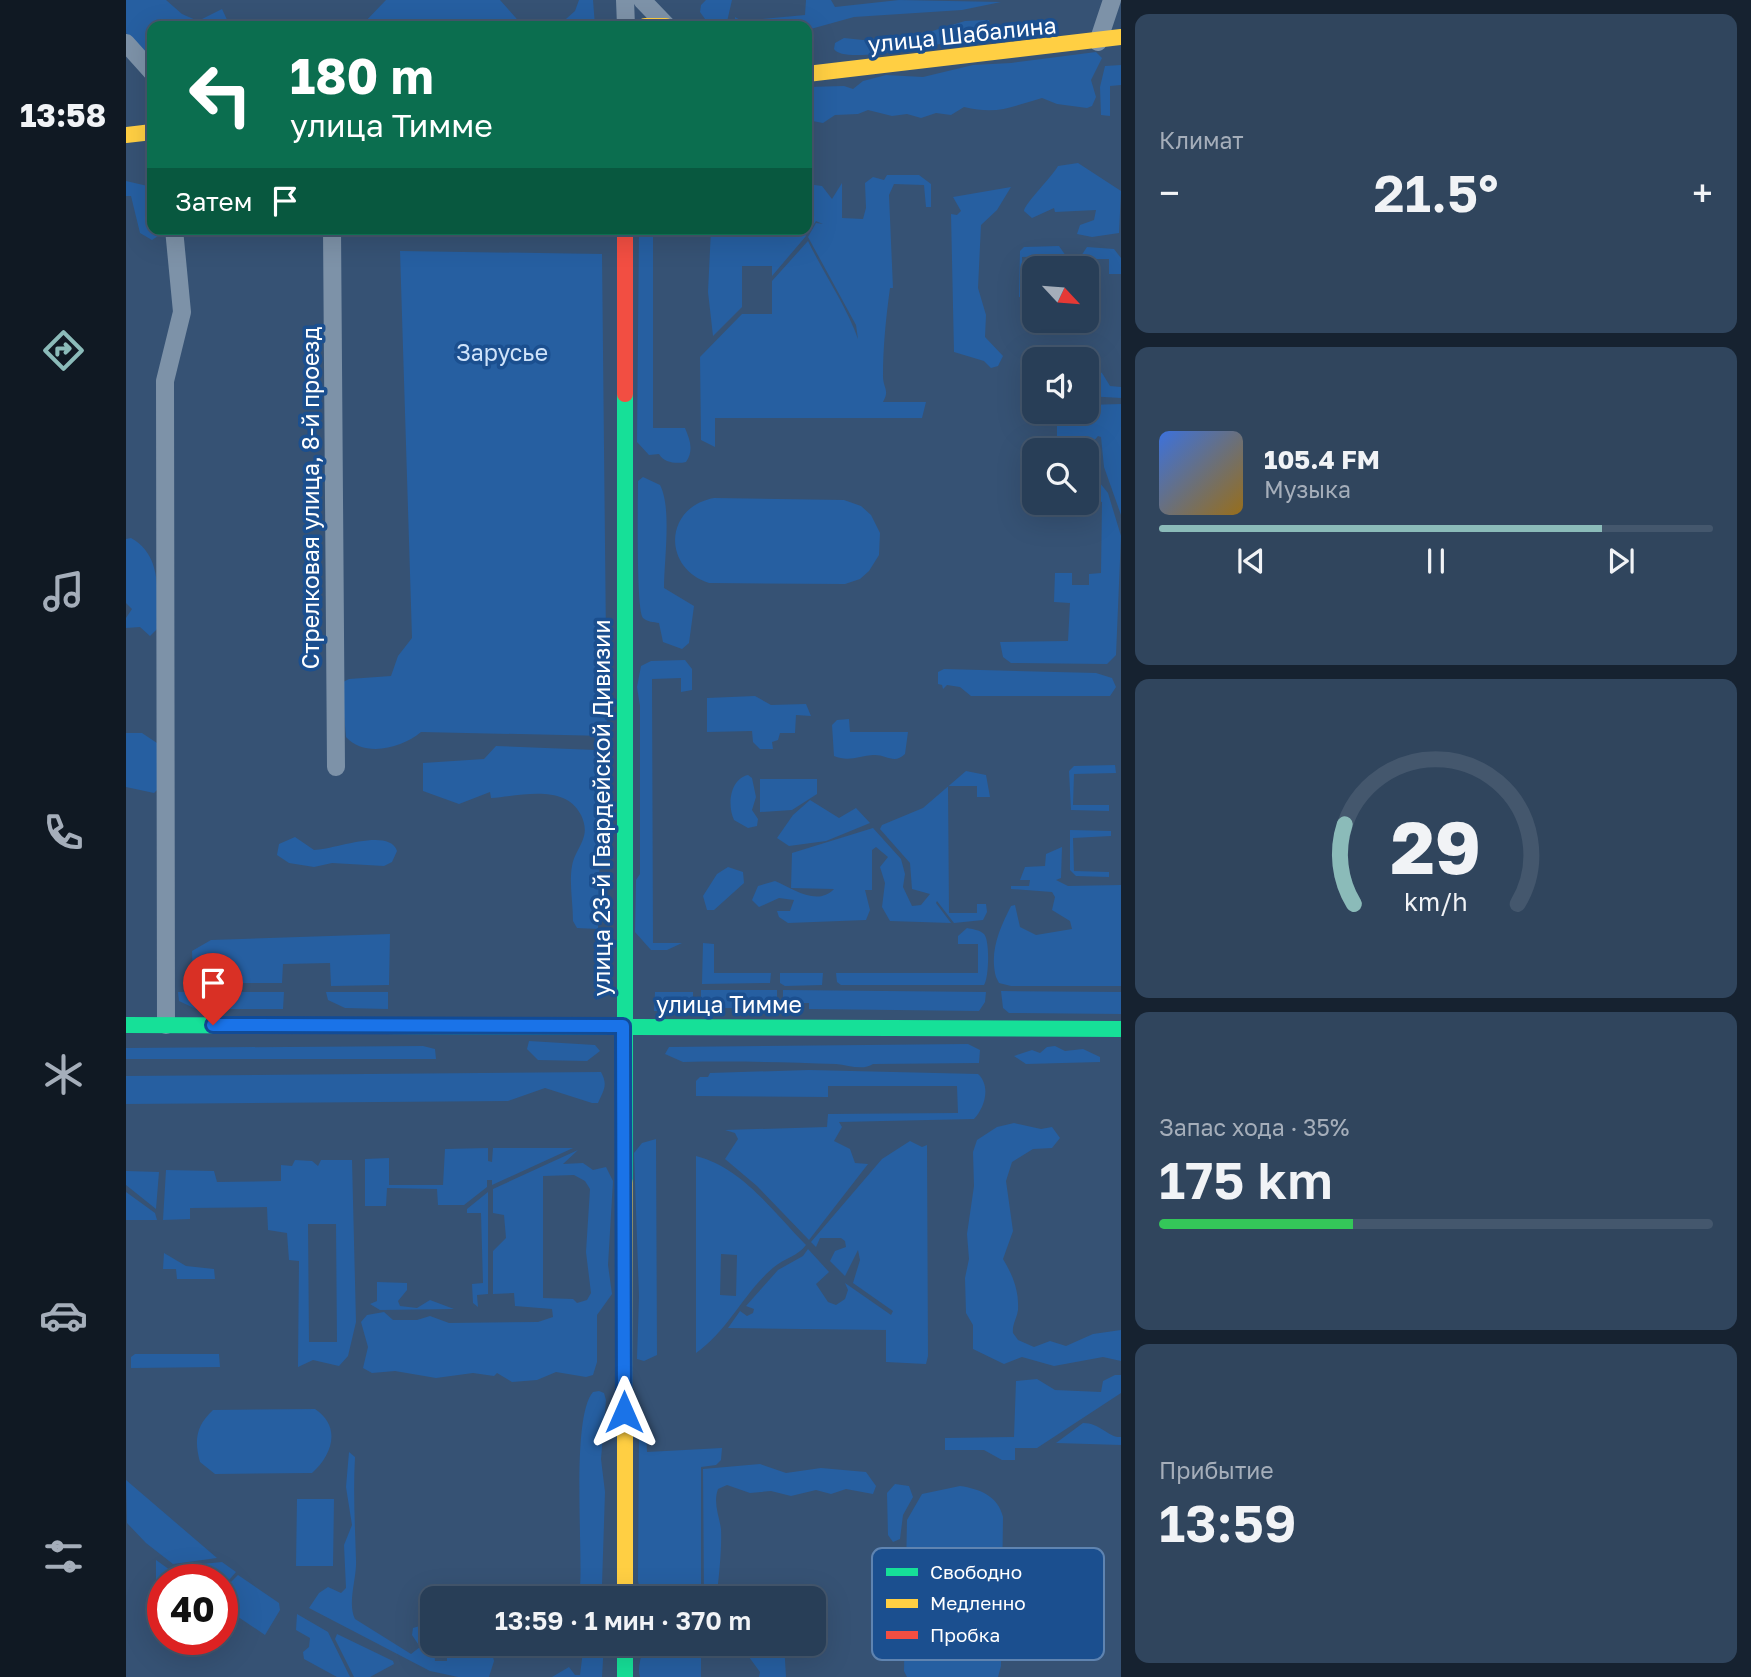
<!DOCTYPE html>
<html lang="ru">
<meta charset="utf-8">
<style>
:root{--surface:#283e57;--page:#30455d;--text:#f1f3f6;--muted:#a5aeba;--line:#44576d;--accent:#8bbbb9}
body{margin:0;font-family:"Golos Text",sans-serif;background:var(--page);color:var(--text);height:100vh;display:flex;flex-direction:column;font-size:26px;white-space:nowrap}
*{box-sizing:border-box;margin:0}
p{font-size:23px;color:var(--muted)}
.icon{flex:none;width:38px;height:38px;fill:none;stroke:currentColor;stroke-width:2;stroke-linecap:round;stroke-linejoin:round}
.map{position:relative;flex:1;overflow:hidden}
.drawer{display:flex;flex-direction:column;gap:14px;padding:14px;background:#162230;width:630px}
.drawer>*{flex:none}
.banner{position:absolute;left:21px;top:21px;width:665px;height:214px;border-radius:14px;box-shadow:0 7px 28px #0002,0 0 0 2px var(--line);background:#0b6e4f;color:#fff;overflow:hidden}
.needle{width:46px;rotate:116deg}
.buttons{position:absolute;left:896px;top:256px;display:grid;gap:14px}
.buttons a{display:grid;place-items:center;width:77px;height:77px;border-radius:14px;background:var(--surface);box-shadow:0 7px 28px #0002,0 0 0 2px var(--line);font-size:35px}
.speed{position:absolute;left:21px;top:1564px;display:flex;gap:14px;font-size:35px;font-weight:700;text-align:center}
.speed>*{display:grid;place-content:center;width:91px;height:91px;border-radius:50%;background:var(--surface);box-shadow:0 7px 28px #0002,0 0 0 2px var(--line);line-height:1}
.speed .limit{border:10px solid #d22;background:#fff;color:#111}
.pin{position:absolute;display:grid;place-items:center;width:60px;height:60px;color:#fff;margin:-72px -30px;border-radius:50% 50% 50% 0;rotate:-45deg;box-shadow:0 0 7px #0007}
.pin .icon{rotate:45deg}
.me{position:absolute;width:77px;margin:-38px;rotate:0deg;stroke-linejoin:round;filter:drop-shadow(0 0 5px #0008)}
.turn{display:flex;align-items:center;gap:24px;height:147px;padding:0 28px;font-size:32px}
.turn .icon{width:91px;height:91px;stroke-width:2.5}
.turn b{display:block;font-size:49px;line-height:60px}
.then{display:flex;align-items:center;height:66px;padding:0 28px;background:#0003;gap:14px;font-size:26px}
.big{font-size:52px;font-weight:600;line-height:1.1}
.drawer .tile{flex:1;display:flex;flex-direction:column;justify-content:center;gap:10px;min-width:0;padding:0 24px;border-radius:14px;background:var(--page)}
.drawer .dial{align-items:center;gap:0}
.dial svg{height:182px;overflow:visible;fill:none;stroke:var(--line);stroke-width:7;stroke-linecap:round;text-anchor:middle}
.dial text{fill:var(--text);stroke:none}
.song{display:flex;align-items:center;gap:21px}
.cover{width:84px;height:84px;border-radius:10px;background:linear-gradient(135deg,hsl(220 70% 55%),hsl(40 70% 35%))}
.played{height:7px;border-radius:4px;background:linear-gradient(90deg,var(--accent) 80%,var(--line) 80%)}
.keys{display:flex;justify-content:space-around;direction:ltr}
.heat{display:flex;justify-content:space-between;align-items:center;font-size:38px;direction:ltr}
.charge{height:10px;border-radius:5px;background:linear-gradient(90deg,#34c759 35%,var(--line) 0)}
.trip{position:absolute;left:294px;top:1586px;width:406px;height:70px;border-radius:14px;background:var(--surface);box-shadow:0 7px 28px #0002,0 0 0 2px var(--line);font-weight:600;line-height:70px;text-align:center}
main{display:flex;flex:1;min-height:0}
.tab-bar{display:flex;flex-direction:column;width:126px;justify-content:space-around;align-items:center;background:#101923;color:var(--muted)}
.tab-bar .icon{width:49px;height:49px}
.tab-bar .on{color:var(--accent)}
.tab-bar b{font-size:32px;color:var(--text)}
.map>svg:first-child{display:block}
.green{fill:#265fa1;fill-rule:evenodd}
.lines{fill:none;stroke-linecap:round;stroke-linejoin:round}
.street{stroke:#7d92a8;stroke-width:18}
.fast{stroke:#16e098;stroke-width:16}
.slow{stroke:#ffcf43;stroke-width:16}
.jam{stroke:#f24e42;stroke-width:16}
.route-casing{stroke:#114b97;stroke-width:18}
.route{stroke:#1a73e8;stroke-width:12}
.labels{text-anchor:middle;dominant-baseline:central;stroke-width:7;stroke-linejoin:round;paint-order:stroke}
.street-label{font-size:23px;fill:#fff;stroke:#1b4f8f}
.park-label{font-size:23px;fill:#cfe3fa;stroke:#1b4f8f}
.key{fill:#1b4f8f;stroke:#5f84b1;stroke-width:2}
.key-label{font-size:19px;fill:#fff}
</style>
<main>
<nav class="tab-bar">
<b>13:58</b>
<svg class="icon on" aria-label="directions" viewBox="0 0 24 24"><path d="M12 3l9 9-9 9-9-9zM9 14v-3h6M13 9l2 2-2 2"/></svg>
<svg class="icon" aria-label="music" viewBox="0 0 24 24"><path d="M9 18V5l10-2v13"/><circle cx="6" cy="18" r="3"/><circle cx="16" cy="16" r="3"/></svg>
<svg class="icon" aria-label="phone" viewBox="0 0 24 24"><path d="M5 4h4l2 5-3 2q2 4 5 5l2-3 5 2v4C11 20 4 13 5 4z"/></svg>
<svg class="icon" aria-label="climate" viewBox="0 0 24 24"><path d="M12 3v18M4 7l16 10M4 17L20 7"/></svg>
<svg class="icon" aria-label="car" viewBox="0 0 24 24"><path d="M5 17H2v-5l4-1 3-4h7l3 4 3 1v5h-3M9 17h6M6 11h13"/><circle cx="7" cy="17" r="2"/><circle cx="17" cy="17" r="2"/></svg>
<svg class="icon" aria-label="filters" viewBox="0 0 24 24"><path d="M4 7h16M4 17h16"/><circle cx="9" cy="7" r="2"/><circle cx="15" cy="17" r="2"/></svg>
</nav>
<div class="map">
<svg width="995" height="1677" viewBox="0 0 995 1677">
<rect width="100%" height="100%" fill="#365274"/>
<!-- green -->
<path class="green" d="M0,0h40l16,14 16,7 24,-12 8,17h-78v36l-26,-29z
M260,0h114l23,26h-162z
M453,0h14l2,26h-37l17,-15z
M580,0h26l-6,26h-16l-10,-14 1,-7z
M680,0h25l4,7 64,-7 102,2 -39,8 -108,7 -47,13v-4h-72v-9l7,4 63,-6z
M859,20h4l3,22c-10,0 -18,-2 -27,-2 -23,2 -121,26 -131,9l1,-6 9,-5 19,2 66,-8 36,-11z
M970,52l6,6 -11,22 5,17 -4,9 -5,2 -30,-4 -15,-6c-32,9 -44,17 -78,9l-13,8 -15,-2 -15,5 -14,-4 -15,2 -24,-6 -10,4 -23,1 -12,8 -16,-3v-33l37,-1 9,3 10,-8 23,-6 37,2 50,-12 38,-2z
M995,65v20l-11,1v30l-9,-1 -1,-28 5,-21z
M952,163l43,28 -2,42 -27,4 -15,-3 3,-9 14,-5 2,-10 -41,2 -1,-4 -22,10 -8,-7c1,-8 28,-34 34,-45z
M761,175h32l12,9v23h-5l-2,-22 -30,-1 -5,11 4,93h-3c-4,29 -7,59 -7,88 0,12 7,14 0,26h43l-4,16h-207v29l-14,-7 -1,-83 42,-43h30v-33l36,-40c16,33 39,66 50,98l-2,-14 -48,-88 8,-14 7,1 -7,-3 -8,12 -2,-4 1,-45 15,2 10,13 10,-16v35l21,1 3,-11 -1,-25 8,-6 11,3z
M0,181l26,6v42h7l-1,7 -6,4 -12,-7 -9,-37h-5z
M885,187l-14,23 -16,15 -3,63 8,27 -1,22 18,19 -5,10 -7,2 -7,-7 -30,-9 -3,-138 6,1 4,-4 -8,-14z
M513,229h14v199h32c5,12 9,22 1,34 -9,2 -22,1 -27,-8l-10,1 -12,-13z
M585,229h92l3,7 -34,40v-10h-30v41l-29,29 -5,-44z
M933,246l7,10 -44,1 1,34h11v5l-15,1 1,-46 4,-4z
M961,247l27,2 7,9v16h-12v-15h-30z
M274,251l202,3 5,482 -186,-4c-19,16 -56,26 -75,5l-5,-54 8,-4 42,-3 7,-20 14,-18z
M970,370l6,3 8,13 11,1v11l-34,-2v-7l4,-3v-9z
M995,404v111l-17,-48 -3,-30 -3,-1 -6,7 -1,29 17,21 13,43 -5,119 -9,9 -96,-1 -8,-6 -3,-15 68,-1 2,-38 -16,-1 1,-29h17v12h17v-11l12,-1 1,-71 -15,-2v-50h-30v-28l7,-4 1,-7h22v-6z
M517,477l17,8c12,23 4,75 4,103l30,18 -5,37 -7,6 -19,-7 -4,-19c-5,-1 -12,-1 -16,-5 -7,-7 -5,-119 -5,-137z
M588,498l130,2 17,6 10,9 9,18 -1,22 -10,16 -9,8 -15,5 -136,-1c-47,-15 -45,-76 5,-85z
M5,538c33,18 26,60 26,91l-7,7 -10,-9 -14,1v-10l6,-9 -6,-6v-64z
M559,660l7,9v21l-11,2v-14l-29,1 1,264h29l-15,7h-16l-16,-18 1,-52 4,-6v-168l-3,-19 4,-21 10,-5z
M818,669l152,4 16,5 4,9 -6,9h-139l-11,-9 -13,-2 -4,4 -1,-4 -4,-1v-12z
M629,696l16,9 35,-1 5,12 -15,-1 -1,18h-15l-2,7 -6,2 1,7h-13l-7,-7 -1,-11 -45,1v-34z
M723,719l1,13h58l-3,22c-11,11 -19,0 -32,1 -13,1 -25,7 -39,1l-2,-31 5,-5z
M0,733h16l15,10 1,46 -4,4 -28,-6z
M370,746l100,4 6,7 -4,172 -21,-1 -4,-7c0,-18 -4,-38 -1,-55 2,-12 9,-19 12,-30 2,-7 0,-15 -3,-21 -16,-32 -61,-19 -90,-17l-1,-6 -31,12 -36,-13v-28l61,-4z
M989,765l1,8 -42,1 -1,31h36v6l-38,-1 -2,-39 5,-5z
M840,771l20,4 4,22h-13v-11h-29l1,127h28v-9h9l1,8 -4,8 -29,3 -17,-22 -1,2 15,20 -61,-2 -8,-14 3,-24 -5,-16 8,-10 -12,-10 -4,3v40h-7l5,20 -4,10 -78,3 -9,-6 -2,-6h13l4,-11 -15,-2 -20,9 -7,-7 6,-14 17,-5c17,7 42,26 59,8l-43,-1 1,-35 81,-25 28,31 4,15 -2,13 9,19 9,-1 9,-11 -18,-5 -2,-26 -30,-34 2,-4 41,-17z
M622,775l4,3 4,19 -4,13 6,9 -1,7 -9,2 -14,-8c-7,-15 -4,-41 14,-45z
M634,779h57v15l-25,16 -32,2z
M684,800l29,18 17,-10 14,15 -44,18 -37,5 -12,-8 16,-23z
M944,830l41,1v5l-38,2 1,33 35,1v5l-33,-1 -6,-6z
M169,837l19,13c19,0 75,-23 83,1l-5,11 -8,4 -52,-3 -18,4 -25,-4 -12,-8 2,-11z
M936,847l-1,31 -5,2 12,6 53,-1v101h-110l-12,-3 -3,-6c-7,-26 4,-49 15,-71l4,-1 5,22 16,8 36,-6 -2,-8 -18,-11 3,-13 -3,-5 -41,-3v-3h18l1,-6h-10l5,-13 20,-1 1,-12z
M602,867l15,5 1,11 -30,27h-7l-4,-14 14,-22z
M841,928c5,1 13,2 17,6 6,6 5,44 0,51h-143l-4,-3 -1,-9h142v-29h-20v-8z
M264,934l-1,51 -58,1 -1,-23 -47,1 -1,19h-60l-29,-9 -1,-23 19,-11z
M577,943l11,1v29h57l-1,10 -68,1z
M654,973h43l-1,12 -37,1 -5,-3z
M575,990h76v18h-70l-6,-6z
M657,990l203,2 -1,10 -6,9 -170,-2v-6h-26z
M875,991l120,1v22l-112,-1 -6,-5z
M52,992h106l-1,17h-87l-17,-8z
M200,992h62v17l-43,-1 -17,-8z
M529,992h38v8l-11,12 -28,-1z
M403,1041l66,4 5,6 -13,10 -49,-1 -11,-11z
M842,1044l12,6 -1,13 -106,1c-10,7 -25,1 -37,0 -50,-2 -102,-3 -153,-2l-18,-8 4,-7z
M297,1046l12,3 1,10h-310v-11z
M929,1046l10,5 18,-2 17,8v5l-74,2 -12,-8 18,-6 8,3 7,-6z
M683,1070l169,4c13,12 7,33 -4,45l-135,3 3,5 -8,14 16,8 5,14 13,1 -59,76 -52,-54 -32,-27 13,-20 -3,-6 -10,-3 102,-3 1,-13 130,-1 -1,-27h-129v11l-132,-1v-15l4,-4h8l2,-4z
M475,1072c7,13 3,18 -3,31h-6l-47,-15 -37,13 -382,3v-28z
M888,1123l27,6 11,-2 8,11 -8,10 -19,1 -21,13 -6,19 7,50 -10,28c10,17 16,31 15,51 -1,8 -6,14 -5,23l5,7 16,7 16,-6 16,5 27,-12 28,-4v31l-18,-4 -49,9 -32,-9 -18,7 -31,-15v-24l-7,-12 -1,-35 4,-19 -2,-25 7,-48 -1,-34 4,-12 20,-13z
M530,1139l1,216 -13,6 -7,-2 2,-63 -5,-143 8,-10z
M784,1141l12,6 5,-2 1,211 -2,8 -40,-2v-32l-158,-2 12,-17 7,5 6,-3 1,-4 -8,-3 32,-36 25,-14 5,-7 21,23 -13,12 12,18 8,3 9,-6 3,-9 -3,-7 46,32 2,-4 -40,-28 7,-23 -2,-10 -13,26 -15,-15 5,-10 11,-4 -1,-6 -4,-3h-21l-4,9 -5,-5 71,-83z
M362,1148v13l4,1 1,-14h80l-81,37v-5h-5v7l-23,18h-26l-1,-16 -50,-1 -1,18h-21v-47l24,-1v27h54l2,-36z
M452,1150l-15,14 20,-1 10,7 13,-3 7,14 -5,84 4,29 -15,21v47l-4,13 -7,2 -30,-5 -19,8 -25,2 -15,-9 -3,3 -21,-3 -37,5 -41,-7 -23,2 -9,-5 5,-21 -7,-25 6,-7 17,-3 9,8h24l13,-4 19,7 89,-1 15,-5 -1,-8 -37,-3 -1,-13 -21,1v-43l13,-13 -2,-23 -11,-2v-24zM448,1175l11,6 5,8 -4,63 5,41 -4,7 -10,3 -4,-4 -30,-1v-122z
M570,1156c47,12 77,56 110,89 -8,11 -21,13 -32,22 -30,25 -46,64 -78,86zM595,1254l16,1 -1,41 -16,-1z
M169,1160l17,1 6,5 3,-6h31l4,162 -8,34 -9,10 -26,-6 -15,7 1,-106 -10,-1 -2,-27 -19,-3 -1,-23 -77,1v11l-27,1 3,-50 48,1 3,11 64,-1v-16l11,1zM182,1224h28l1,118h-28z
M0,1171l33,1 -3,37 -30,-24z
M0,1192l29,21 2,7h-31z
M362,1192v102l-11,1 1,12 -5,-4 -1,-19 11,-1 -2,-70h-14v-4z
M38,1253l22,13 28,3 1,10h-38l-1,-10h-13z
M251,1282l30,1v7l-9,11 2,5 17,2 13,-8 24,9 -74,1 -10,-6 7,-3z
M9,1354h84l1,13 -89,1v-11z
M989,1375h6v18l-84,55h-22v12h-13l-18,-10h-39v-12l69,-1 2,-56 21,-2 18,11 46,2 2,-11z
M473,1391l5,2 2,7 -5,59 4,33 -3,93 -3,9 -7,4 -12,-11c3,-39 -9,-170 13,-195z
M189,1409c27,18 17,46 -3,64l-97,1 -15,-12c-6,-22 -4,-36 13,-52z
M957,1423c18,0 25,15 38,14v8l-65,-2z
M513,1430l7,1 1,21 75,-4 -1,12 -5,5 -15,2v131h-59l-4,-17z
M223,1452l6,5c-2,35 0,69 1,103 1,18 -9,43 -1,59l56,35 9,-7 -8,-12 1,-7 10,-3 7,-8 5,44h12v-8h45l2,8 -5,16h-31l-28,-6 -121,-63 10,-15 9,-6 13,6 5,-5 -2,-43 8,-20 -6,-38z
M634,1464l26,9 35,-5 45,4 10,14 -3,8 -27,-5 -15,5 -15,-4 -25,6 -20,-5 -21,2 -23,-8 -9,4c-5,14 1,26 3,40 1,16 -2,53 -5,69h-12l-1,-129z
M0,1480l91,78 -44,6 -27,-21 -19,-20z
M769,1484l14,2 4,11 -10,18 -3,24 -7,3 -5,-7 -1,-42z
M834,1486c20,3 38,10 43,31l-2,149 -3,11h-91l-3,-6 3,-151 15,-26z
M171,1499h37l-1,67h-37z
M30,1560l28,20h-21v37h-7z
M96,1562l14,10 -14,16v-8h-32l-13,-10 4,-4z
M112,1575l41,28 1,7 -15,25 -43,-29v-15z
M171,1614l31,18 22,45h-13l-33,-18 -1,-7 6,-5 1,-9 -14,-8z
M211,1634l56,27 1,3 -24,13h-16l-19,-38z
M458,1643h20l-2,34h-50l17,-10 6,8h5z
M514,1643h61v34h-61c-4,-12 5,-23 0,-34z
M635,1643h23l2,34h-27l1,-5 -11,-15 2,-3 10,-1z"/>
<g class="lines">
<!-- street -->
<path class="street" d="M499,0l1,26
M516,0l25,26
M972,42l14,-42
M0,43l26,29
M206,229l4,538
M40,1025l-1,-644 17,-69 -8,-83"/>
<!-- fast -->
<path class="fast" d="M499,394v789
M0,1025l995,4
M499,1643v34"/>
<!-- slow -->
<path class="slow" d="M519,26h21
M681,74l314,-37
M0,135l26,-3
M499,1183v415"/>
<!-- jam -->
<path class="jam" d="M499,229v165"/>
</g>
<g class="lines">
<defs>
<path id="route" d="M87,1025l410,1 1,386"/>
</defs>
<!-- route casing -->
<use href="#route" class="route-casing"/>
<!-- route -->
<use href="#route" class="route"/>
</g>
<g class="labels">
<!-- street labels -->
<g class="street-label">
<text transform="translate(836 34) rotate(-6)">улица Шабалина</text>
<text transform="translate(184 498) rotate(-90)">Стрелковая улица, 8-й проезд</text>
<text transform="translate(475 808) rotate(-90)">улица 23-й Гвардейской Дивизии</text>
<text x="603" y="1004">улица Тимме</text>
</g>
<!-- park labels -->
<g class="park-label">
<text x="376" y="352">Зарусье</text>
</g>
</g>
<!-- legend -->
<rect x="746" y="1548" width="232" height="112" rx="10" class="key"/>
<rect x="760" y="1568" width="32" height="8" fill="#16e098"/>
<rect x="760" y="1599" width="32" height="9" fill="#ffcf43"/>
<rect x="760" y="1631" width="32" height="8" fill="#f24e42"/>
<g class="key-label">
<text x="804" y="1579">Свободно</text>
<text x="804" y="1610">Медленно</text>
<text x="804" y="1642">Пробка</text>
</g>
</svg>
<div class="buttons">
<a><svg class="needle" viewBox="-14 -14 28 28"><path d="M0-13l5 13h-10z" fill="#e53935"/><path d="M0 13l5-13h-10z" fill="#a5aeba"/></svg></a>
<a><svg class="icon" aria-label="sound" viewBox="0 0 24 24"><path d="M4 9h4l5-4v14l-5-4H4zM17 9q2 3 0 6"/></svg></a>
<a><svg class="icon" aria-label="search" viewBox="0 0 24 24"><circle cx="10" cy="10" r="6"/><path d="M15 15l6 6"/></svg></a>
</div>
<div class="speed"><div class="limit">40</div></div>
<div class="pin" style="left:87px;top:1025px;background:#d93025"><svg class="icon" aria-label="arrive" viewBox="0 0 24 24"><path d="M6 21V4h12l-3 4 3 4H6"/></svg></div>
<svg class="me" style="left:498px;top:1412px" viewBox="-20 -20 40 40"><path d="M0-17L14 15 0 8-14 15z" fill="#1a73e8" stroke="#fff" stroke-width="4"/></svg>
<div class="trip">13:59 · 1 мин · 370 m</div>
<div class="banner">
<div class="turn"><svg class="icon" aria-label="left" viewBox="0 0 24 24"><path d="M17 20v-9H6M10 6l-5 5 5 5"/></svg><div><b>180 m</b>улица Тимме</div></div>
<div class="then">Затем<svg class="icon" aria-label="arrive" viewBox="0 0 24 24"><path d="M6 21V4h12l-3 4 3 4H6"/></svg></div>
</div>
</div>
<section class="drawer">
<div class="tile"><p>Климат</p>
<div class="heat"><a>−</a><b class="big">21.5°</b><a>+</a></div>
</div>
<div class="tile">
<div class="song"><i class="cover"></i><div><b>105.4 FM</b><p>Музыка</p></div></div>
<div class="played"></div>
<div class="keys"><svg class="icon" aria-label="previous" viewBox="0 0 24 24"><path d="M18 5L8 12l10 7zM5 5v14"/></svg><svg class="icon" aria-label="pause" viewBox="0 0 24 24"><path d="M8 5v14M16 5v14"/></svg><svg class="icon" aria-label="next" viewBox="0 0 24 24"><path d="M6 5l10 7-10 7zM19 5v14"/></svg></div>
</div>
<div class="tile dial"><svg viewBox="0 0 100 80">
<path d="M14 69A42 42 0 1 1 86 69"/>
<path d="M14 69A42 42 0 0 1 10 34" stroke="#8bbbb9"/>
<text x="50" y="56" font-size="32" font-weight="700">29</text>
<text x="50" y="72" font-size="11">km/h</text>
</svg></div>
<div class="tile"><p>Запас хода · 35%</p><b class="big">175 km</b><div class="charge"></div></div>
<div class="tile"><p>Прибытие</p><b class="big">13:59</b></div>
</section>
</main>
